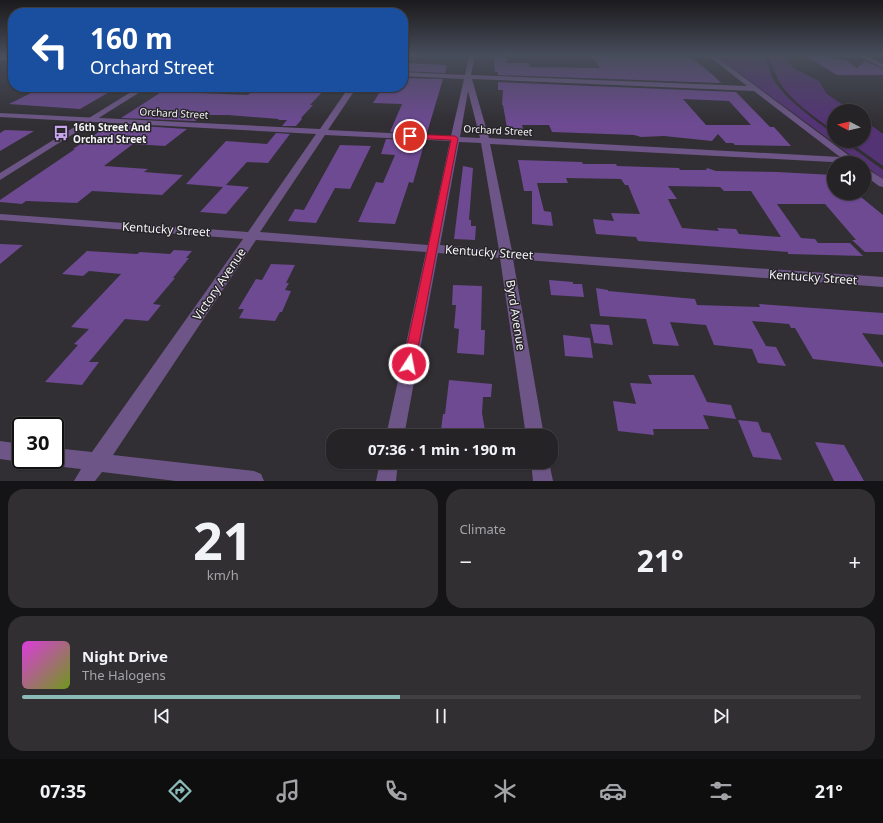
<!DOCTYPE html>
<meta charset="utf-8">
<style>
:root{--surface:#252326;--page:#312f32;--text:#f1f3f6;--muted:#a3a4a7;--line:#424043;--accent:#8bbbb9}
body{margin:0;font-family:"Noto Sans",sans-serif;background:var(--page);color:var(--text);height:100vh;display:flex;flex-direction:column;font-size:15px;white-space:nowrap}
*{box-sizing:border-box;margin:0}
p{font-size:13px;color:var(--muted)}
.icon{flex:none;width:22px;height:22px;fill:none;stroke:currentColor;stroke-width:2;stroke-linecap:round;stroke-linejoin:round}
.map{position:relative;height:481px;overflow:hidden}
.sheet{display:flex;flex-direction:column;gap:8px;padding:8px;background:#141315;flex:1}
.sheet>*{flex:none}
.banner{position:absolute;left:8px;top:8px;width:400px;height:84px;border-radius:16px;box-shadow:0 1px 3px #0004,0 0 0 1px var(--line);background:#1a4fa0;color:#fff;overflow:hidden}
.needle{width:26px;rotate:277deg}
.fabs{position:absolute;left:827px;top:104px;display:grid;gap:8px}
.fabs a{display:grid;place-items:center;width:44px;height:44px;border-radius:50%;background:var(--surface);box-shadow:0 1px 3px #0004,0 0 0 1px var(--line);font-size:20px}
.speed{position:absolute;left:12px;top:417px;display:flex;gap:8px;font-size:20px;font-weight:700;text-align:center}
.speed>*{display:grid;place-content:center;width:52px;height:52px;border-radius:50%;background:var(--surface);box-shadow:0 1px 3px #0004,0 0 0 1px var(--line);line-height:1}
.speed .limit{border:2px solid #111;border-radius:6px;background:#fff;color:#111}
.pin{position:absolute;display:grid;place-items:center;width:34px;height:34px;color:#fff;margin:-17px;border:2px solid #fff;border-radius:50%;box-shadow:0 1px 4px #0007}
.me{position:absolute;width:44px;margin:-22px;rotate:11deg;stroke-linejoin:round;filter:drop-shadow(0 0 3px #0008)}
.turn{display:flex;align-items:center;gap:14px;height:84px;padding:0 16px;font-size:18px}
.turn .icon{width:52px;height:52px;stroke-width:2.5}
.turn b{display:block;font-size:28px;line-height:34px}
.big{font-size:30px;font-weight:700;line-height:1.1}
.sheet .widget{flex:1;display:flex;flex-direction:column;justify-content:center;gap:6px;min-width:0;padding:0 14px;border-radius:16px;background:var(--page)}
.sheet .dial{align-items:center;gap:0}
.dial b{font-size:52px;line-height:1}
.song{display:flex;align-items:center;gap:12px}
.cover{width:48px;height:48px;border-radius:6px;background:linear-gradient(135deg,hsl(300 70% 55%),hsl(80 70% 35%))}
.played{height:4px;border-radius:2px;background:linear-gradient(90deg,var(--accent) 45%,var(--line) 45%)}
.keys{display:flex;justify-content:space-around;direction:ltr}
.heat{display:flex;justify-content:space-between;align-items:center;font-size:22px;direction:ltr}
.sheet .tiles{flex:1;display:grid;gap:8px;grid-template-columns:1fr 1fr}
.widget:last-child{grid-column:span 2}
.trip{position:absolute;left:326px;top:429px;width:232px;height:40px;border-radius:16px;background:var(--surface);box-shadow:0 1px 3px #0004,0 0 0 1px var(--line);font-weight:700;line-height:40px;text-align:center}
.menu{display:flex;height:64px;justify-content:space-around;align-items:center;background:#0f0e0f;color:var(--muted)}
.menu .icon{width:28px;height:28px}
.menu .selected{color:var(--accent)}
.menu b{font-size:18px;color:var(--text)}
.map>svg:first-child{display:block}
.green{fill:#543375}
.building{fill:#6d4a92;fill-rule:evenodd}
.lines{fill:none;stroke-linecap:round;stroke-linejoin:round}
.minor{fill:#6d5687;fill-rule:evenodd}
.tertiary{fill:#6d5687;fill-rule:evenodd}
.route{fill:#e11d48;stroke:#92132f}
.labels{text-anchor:middle;dominant-baseline:central;stroke-width:3;stroke-linejoin:round;paint-order:stroke}
.far-street-label{font-size:10px;fill:#f4f3f5;stroke:#272529}
.far-poi-label{font-size:10px;font-weight:bold;fill:#f4f3f5;stroke:#272529;text-anchor:start}
.street-label{font-size:12px;fill:#f4f3f5;stroke:#272529}
</style>
<div class="map">
<svg width="883" height="481" viewBox="0 0 883 481">
<rect width="100%" height="100%" fill="#312f33"/>
<!-- green -->
<path class="green" d="M715,55h47l8,12c-3,20 49,56 64,67v7h9l40,29v9l-19,-14v-2h-3z
M766,55h17l3,6 11,9 22,11 8,13 25,17h-18v20c-19,-14 -41,-28 -54,-48 -6,-9 -7,-19 -14,-28z
M864,120l19,14v32l-35,-25h16z"/>
<!-- building -->
<path class="building" d="M591,55l98,1 24,19 8,8 -223,-8v-3h-3l-1,-15h12l1,6h22l1,4 70,1z
M804,55h23l7,5h11l12,8 8,-7 18,8v6h-46z
M406,63l39,2v1h2l-2,7 -42,-2z
M403,78l40,1 -16,54 -37,-1 12,-28 -29,-1 10,-16h20z
M498,82l238,10 34,35h4l17,19 -56,-1 -2,-2h-7l-8,-9 -6,7 -48,-5 -23,1 -7,-2 -82,-3 -3,-7h-27l2,8h-15l-1,-5h-1l-4,-23h-1l1,-15h-5zM683,99l46,2 22,24h-45z
M43,87h75l-38,22 -71,-5z
M257,87h48l-2,1 22,1 -15,16h3l-12,13 1,1 -6,7h-14l5,-6h-9l1,-1 -51,-4h-25l-8,6 -74,-3 45,-29 37,1 -5,3 50,2z
M111,124l76,5 -22,17 -32,-2 -29,22 44,3 -4,3 39,3 -21,20 -70,-4 -15,12 -51,-2 -4,3 -22,-2v-2l75,-51h-2z
M5,130l29,1 -34,20v-18z
M276,133l14,1 -22,29 -21,-1 -21,23 23,2 -23,27 -26,-2 23,-25 -37,-3 40,-43 41,3z
M386,139l39,2 -12,42 -4,-1 -14,42 -37,-2 18,-40 7,1 12,-28 -14,-1z
M340,145l31,1 -21,43 -15,-1 -19,35 -28,-2 7,-12 9,1z
M518,160l64,2 1,2h33l1,2 62,2 1,2h26l1,-2 9,3 61,1 57,3v18h22l27,22v37h-18l-13,-12h4l-31,-36h-48l24,34 14,1 3,4h32l13,13 -75,-2v-2l-150,-11 -2,-4 -40,-3 -3,-15 21,2 -3,-8 29,1 -12,-29h-3l-4,-6 -55,-1 2,5h-31l7,28 7,1 2,14 -21,-2v-33h-8zM668,186l52,1 4,4h27l30,46 -42,-3 -3,-5 -19,-1 2,3 -37,-3 -14,-29h9z
M463,166l10,2 -4,52h2v6h5l-1,14 -21,-1z
M0,244l23,1 -23,19z
M174,250l18,1 -6,7h3l-16,20h2l-22,26 8,1 -13,16 -23,-2 -36,43h10l-17,23 -37,-3 33,-37 -4,-1 15,-15 -18,-2 50,-53 -32,-3 -6,5 -21,-2 25,-23 50,3 3,-2 30,2z
M271,264l24,1 -9,18h3l-4,7 6,1 -9,21h-2l-5,9 -36,-3 5,-9h-6l18,-30 6,1z
M549,280l24,2v2h9l2,13 -33,-2z
M453,285l29,1 -1,44h4l-1,25 -27,-2 2,-24 -5,-1 2,-23h-4z
M596,288l12,2v1l87,8 2,6 63,2 -1,-3 124,9v22l-21,-2 21,31v3l-70,-8 -18,-31h-4l-2,-4 -37,-3 14,25 10,1 10,19 -28,-3 -6,-14 -38,-4 -8,-20 -36,-3 9,24 -26,-2 -7,-25 -46,-3z
M590,324l19,1 4,20 -19,-2z
M563,335l27,3 3,20 -28,-2z
M648,375h46l13,27 24,3 5,14 -33,-4 6,14h-56l1,6 -36,-4 -5,-30 23,3 -6,-21 22,1z
M449,380l43,4 -1,13h-8l-1,16 4,23h-21v-4l-24,-2 2,-16h2z
M738,420l20,2 4,10 8,1 12,27 -29,-3z
M815,442l29,3 20,36h-30z"/>
<g class="lines">
<!-- minor -->
<path class="minor" d="M469,55h6l-4,20 276,11 -40,-31h7l141,105 -5,3 -360,-19 22,107 371,26v10l-370,-28 31,177h-18l-26,-178 -62,-5 -34,183h-18l40,-184 -170,-12 -143,215 141,16 7,3 3,7h-88l-74,-9 -7,9h-21l7,-12 -26,-3 -7,-3 -1,-3h8v-12l37,4 151,-213 -243,-19v-6l248,18 68,-98 -316,-17v-4l320,16 29,-42h8l-29,43 123,6 13,-57 -61,-3v-4l62,3zM472,79l282,12 86,66 -351,-19zM468,91l12,47 -20,-1zM325,135l125,6 -22,104 -168,-13zM459,142l22,1 18,107 -59,-5z
M857,55h9l17,9v4z
M0,56h13v4h-13z
M864,167l19,12v8l-4,-1 -15,-11z
M0,441l21,3v16h5l-5,2 -21,-3z
M380,462h18l-2,19h-20z
M531,462h18l4,19h-20z"/>
<!-- tertiary -->
<path class="tertiary" d="M139,87h9l-148,93v-7z"/>
</g>
<!-- sky -->
<linearGradient id="sky" x2="0" y2="1"><stop stop-color="#1b1a1c"/><stop offset="0.45" stop-color="#484d5b"/><stop offset="1" stop-color="#484d5b" stop-opacity="0"/></linearGradient>
<rect width="883" height="123" fill="url(#sky)"/>
<!-- route -->
<path class="route" d="M410,134l45,2 3,2 -43,226 -2,4 -4,1 -4,-1 -2,-4 48,-224 -43,-2 -1,-2z"/>
<!-- icons -->
<defs>
<symbol id="bus-bare" viewBox="-9 -9 18 18"><path d="M-5-6H5V4H4V6H2V4H-2V6H-4V4H-5ZM-3.5-4V0h7V-4ZM-3.5 1.2v1.5H-2V1.2ZM2 1.2v1.5H3.5V1.2Z" fill="#c7a6ef" stroke="#272529" stroke-width="2.5" paint-order="stroke"/></symbol>
</defs>
<g fill-rule="evenodd">
<use href="#bus-bare" x="50" y="122" width="22" height="22"/>
</g>
<g class="labels">
<!-- far-street labels -->
<g class="far-street-label">
<text transform="translate(174 113) rotate(3)">Orchard Street</text>
<text transform="translate(498 130) rotate(3)">Orchard Street</text>
</g>
<!-- far-poi labels -->
<g class="far-poi-label">
<text x="73" y="127">16th Street And<tspan x="73" dy="12">Orchard Street</tspan></text>
</g>
<!-- street labels -->
<g class="street-label">
<text transform="translate(166 229) rotate(4)">Kentucky Street</text>
<text transform="translate(489 252) rotate(4)">Kentucky Street</text>
<text transform="translate(813 277) rotate(4)">Kentucky Street</text>
<text transform="translate(219 284) rotate(-56)">Victory Avenue</text>
<text transform="translate(516 315) rotate(81)">Byrd Avenue</text>
</g>
</g>
</svg>
<div class="fabs">
<a><svg class="needle" viewBox="-14 -14 28 28"><path d="M0-13l5 13h-10z" fill="#e53935"/><path d="M0 13l5-13h-10z" fill="#a3a4a7"/></svg></a>
<a><svg class="icon" aria-label="sound" viewBox="0 0 24 24"><path d="M4 9h4l5-4v14l-5-4H4zM17 9q2 3 0 6"/></svg></a>
</div>
<div class="speed"><div class="limit">30</div></div>
<div class="pin" style="left:410px;top:136px;background:#d93025"><svg class="icon" aria-label="arrive" viewBox="0 0 24 24"><path d="M6 21V4h12l-3 4 3 4H6"/></svg></div>
<svg class="me" style="left:409px;top:364px" viewBox="-20 -20 40 40"><circle r="17" fill="#e11d48" stroke="#fff" stroke-width="3"/><path d="M0-11L8 9 0 5-8 9z" fill="#fff"/></svg>
<div class="trip">07:36 · 1 min · 190 m</div>
<div class="banner">
<div class="turn"><svg class="icon" aria-label="left" viewBox="0 0 24 24"><path d="M17 20v-9H6M10 6l-5 5 5 5"/></svg><div><b>160 m</b>Orchard Street</div></div>
</div>
</div>
<section class="sheet">
<div class="tiles">
<div class="widget dial"><b>21</b><p>km/h</p></div>
<div class="widget"><p>Climate</p>
<div class="heat"><a>−</a><b class="big">21°</b><a>+</a></div>
</div>
<div class="widget">
<div class="song"><i class="cover"></i><div><b>Night Drive</b><p>The Halogens</p></div></div>
<div class="played"></div>
<div class="keys"><svg class="icon" aria-label="previous" viewBox="0 0 24 24"><path d="M18 5L8 12l10 7zM5 5v14"/></svg><svg class="icon" aria-label="pause" viewBox="0 0 24 24"><path d="M8 5v14M16 5v14"/></svg><svg class="icon" aria-label="next" viewBox="0 0 24 24"><path d="M6 5l10 7-10 7zM19 5v14"/></svg></div>
</div>
</div>
</section>
<nav class="menu">
<b>07:35</b>
<svg class="icon selected" aria-label="directions" viewBox="0 0 24 24"><path d="M12 3l9 9-9 9-9-9zM9 14v-3h6M13 9l2 2-2 2"/></svg>
<svg class="icon" aria-label="music" viewBox="0 0 24 24"><path d="M9 18V5l10-2v13"/><circle cx="6" cy="18" r="3"/><circle cx="16" cy="16" r="3"/></svg>
<svg class="icon" aria-label="phone" viewBox="0 0 24 24"><path d="M5 4h4l2 5-3 2q2 4 5 5l2-3 5 2v4C11 20 4 13 5 4z"/></svg>
<svg class="icon" aria-label="climate" viewBox="0 0 24 24"><path d="M12 3v18M4 7l16 10M4 17L20 7"/></svg>
<svg class="icon" aria-label="car" viewBox="0 0 24 24"><path d="M5 17H2v-5l4-1 3-4h7l3 4 3 1v5h-3M9 17h6M6 11h13"/><circle cx="7" cy="17" r="2"/><circle cx="17" cy="17" r="2"/></svg>
<svg class="icon" aria-label="filters" viewBox="0 0 24 24"><path d="M4 7h16M4 17h16"/><circle cx="9" cy="7" r="2"/><circle cx="15" cy="17" r="2"/></svg>
<b>21°</b>
</nav>
